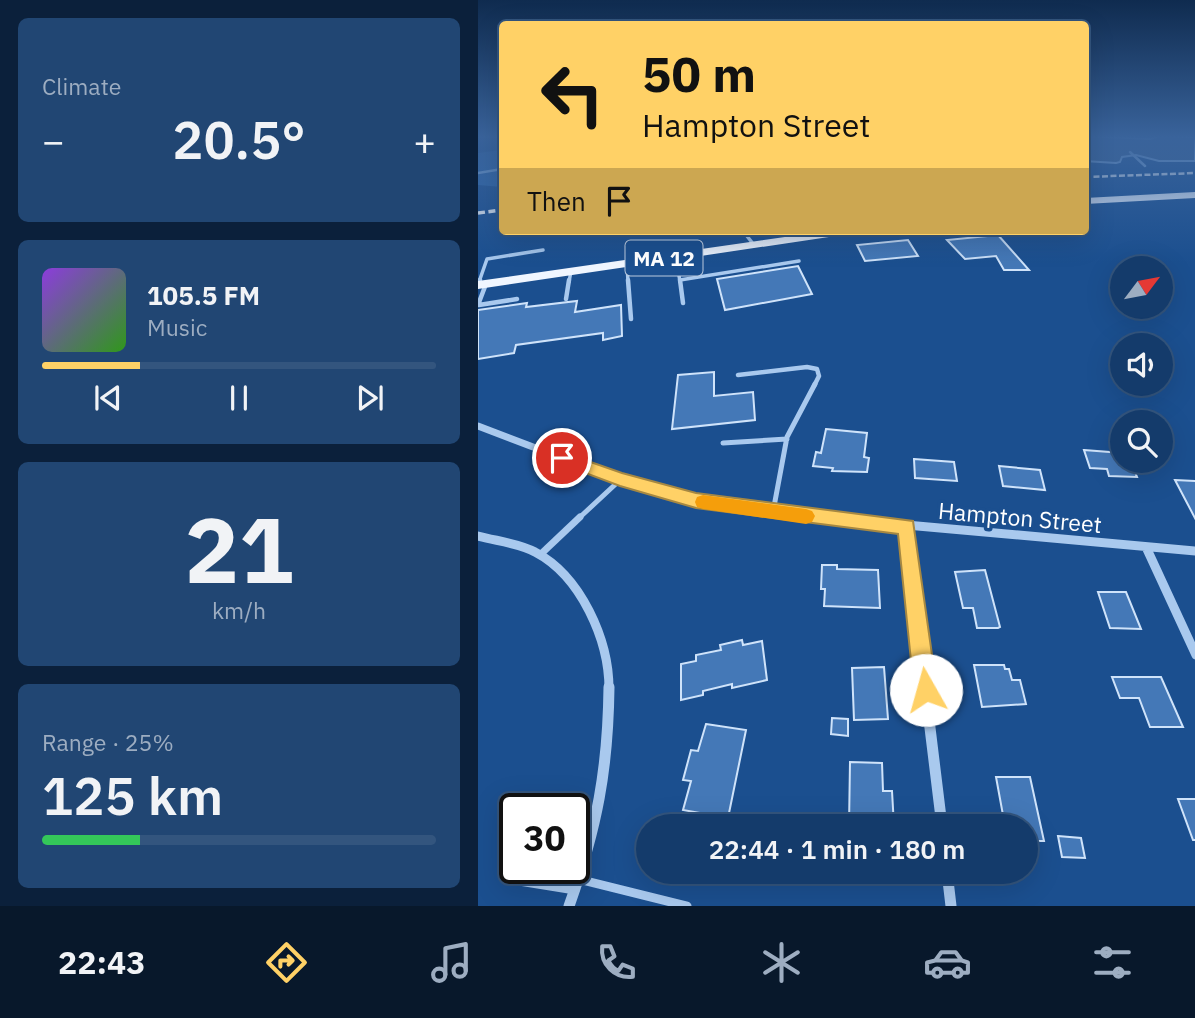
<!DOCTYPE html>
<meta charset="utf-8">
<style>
:root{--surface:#143b6b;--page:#214673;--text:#f1f3f6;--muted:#9dadc1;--line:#33557e;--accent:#ffd166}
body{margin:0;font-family:"IBM Plex Sans",sans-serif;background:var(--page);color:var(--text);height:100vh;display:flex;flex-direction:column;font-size:26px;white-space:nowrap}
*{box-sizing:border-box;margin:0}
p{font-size:23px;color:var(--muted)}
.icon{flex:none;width:38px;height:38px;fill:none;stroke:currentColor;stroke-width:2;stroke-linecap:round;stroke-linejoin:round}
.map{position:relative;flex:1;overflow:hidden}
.drawer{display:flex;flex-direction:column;gap:18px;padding:18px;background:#0b203b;width:478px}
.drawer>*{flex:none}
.hud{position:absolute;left:21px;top:21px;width:590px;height:214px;border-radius:7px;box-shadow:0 7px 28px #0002,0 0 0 2px var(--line);background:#ffd166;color:#111;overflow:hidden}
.needle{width:46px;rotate:58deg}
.tools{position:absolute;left:632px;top:256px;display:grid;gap:14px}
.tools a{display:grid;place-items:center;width:63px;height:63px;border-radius:50%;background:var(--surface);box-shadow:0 7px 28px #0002,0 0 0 2px var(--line);font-size:35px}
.speed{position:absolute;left:21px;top:793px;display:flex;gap:14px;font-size:35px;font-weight:700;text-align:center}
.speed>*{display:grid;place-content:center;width:91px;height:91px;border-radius:50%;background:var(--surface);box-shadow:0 7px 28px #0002,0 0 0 2px var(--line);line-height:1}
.speed .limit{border:4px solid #111;border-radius:10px;background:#fff;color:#111}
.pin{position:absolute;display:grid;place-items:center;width:60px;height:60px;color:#fff;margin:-30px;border:4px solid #fff;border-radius:50%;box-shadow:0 2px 7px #0007}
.me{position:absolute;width:77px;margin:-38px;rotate:353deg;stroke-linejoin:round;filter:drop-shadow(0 0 5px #0008)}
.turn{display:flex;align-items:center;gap:24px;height:147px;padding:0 28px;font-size:32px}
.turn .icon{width:91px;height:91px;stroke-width:2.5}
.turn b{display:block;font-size:49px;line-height:60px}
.then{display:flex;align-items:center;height:66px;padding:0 28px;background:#0003;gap:14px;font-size:26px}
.big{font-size:52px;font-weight:600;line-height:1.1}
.drawer .card{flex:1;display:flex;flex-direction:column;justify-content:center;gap:10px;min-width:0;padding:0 24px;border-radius:10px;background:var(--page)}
.drawer .dial{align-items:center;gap:0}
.dial b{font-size:91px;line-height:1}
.song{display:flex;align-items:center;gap:21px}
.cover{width:84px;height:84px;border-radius:10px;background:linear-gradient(135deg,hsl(270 70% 55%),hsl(110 70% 35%))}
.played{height:7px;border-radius:4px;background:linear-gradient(90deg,var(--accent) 25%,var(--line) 25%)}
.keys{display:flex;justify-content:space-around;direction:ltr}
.heat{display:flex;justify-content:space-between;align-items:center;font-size:38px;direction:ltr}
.charge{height:10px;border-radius:5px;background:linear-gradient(90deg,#34c759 25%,var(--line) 0)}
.trip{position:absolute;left:158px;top:814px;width:402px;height:70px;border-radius:35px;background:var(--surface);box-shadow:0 7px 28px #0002,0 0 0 2px var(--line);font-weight:600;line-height:70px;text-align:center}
.tabs{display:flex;height:112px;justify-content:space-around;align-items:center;background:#08182b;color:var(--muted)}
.tabs .icon{width:49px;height:49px}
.tabs .current{color:var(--accent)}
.tabs b{font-size:32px;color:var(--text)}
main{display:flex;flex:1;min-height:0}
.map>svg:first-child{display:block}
.green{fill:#2e69ad}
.water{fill:#3c6290;stroke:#9cc4f0;stroke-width:2}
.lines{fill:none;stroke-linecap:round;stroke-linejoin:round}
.stream{stroke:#9cc4f0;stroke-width:2.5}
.building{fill:#4478b7;stroke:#cfe3fa;stroke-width:2}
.service-far4{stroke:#a9c9ee;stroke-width:3.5}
.service-far3{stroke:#a9c9ee;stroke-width:4.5}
.service-far2{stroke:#a9c9ee;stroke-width:5}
.service-far1{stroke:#a9c9ee;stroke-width:7}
.service{stroke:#a9c9ee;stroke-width:9}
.minor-far2{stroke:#a9c9ee;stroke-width:7}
.minor-far1{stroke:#a9c9ee;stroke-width:9}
.minor{stroke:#a9c9ee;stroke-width:11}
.primary{fill:#f0f6ff;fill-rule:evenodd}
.rail-far1{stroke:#fff;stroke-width:2.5;stroke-dasharray:6 2.5;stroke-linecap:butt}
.rail{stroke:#fff;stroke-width:3.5;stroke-dasharray:7 3.5;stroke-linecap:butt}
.route{fill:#ffd166;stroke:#a68842;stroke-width:2}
.slow{fill:#f59e0b}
.labels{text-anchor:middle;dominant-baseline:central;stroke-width:7;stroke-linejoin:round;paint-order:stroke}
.shield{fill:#1b4f8f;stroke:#bbcadd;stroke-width:2}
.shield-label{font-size:21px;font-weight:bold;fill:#fff}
.street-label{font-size:23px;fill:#fff;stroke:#1b4f8f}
</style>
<main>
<section class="drawer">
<div class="card"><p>Climate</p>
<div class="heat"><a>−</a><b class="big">20.5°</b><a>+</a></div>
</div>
<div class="card">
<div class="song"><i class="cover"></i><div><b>105.5 FM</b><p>Music</p></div></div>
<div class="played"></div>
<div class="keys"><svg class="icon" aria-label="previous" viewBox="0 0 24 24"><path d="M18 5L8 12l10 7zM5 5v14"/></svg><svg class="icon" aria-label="pause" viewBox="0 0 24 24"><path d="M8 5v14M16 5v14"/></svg><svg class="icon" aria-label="next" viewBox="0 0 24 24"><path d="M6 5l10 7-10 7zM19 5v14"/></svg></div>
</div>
<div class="card dial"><b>21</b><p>km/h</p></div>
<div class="card"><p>Range · 25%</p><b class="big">125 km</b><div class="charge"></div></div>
</section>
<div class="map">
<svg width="718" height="906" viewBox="0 0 718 906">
<rect width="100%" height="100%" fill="#1b4f8f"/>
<!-- green -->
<path class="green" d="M24,150v37l-24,-2v-32z"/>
<!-- water -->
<path class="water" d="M607,136l65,3 9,-3 36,1v24h-36l-23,-6 -14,2 -2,5 -4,1 -31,-2z"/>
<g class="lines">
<!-- stream -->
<path class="stream" d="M652,152l15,14
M0,173l24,-4"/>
</g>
<!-- building -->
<path class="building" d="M520,235l31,35h-25l-8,-14 -31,3 -18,-19z
M430,240l10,16 -53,5 -8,-16z
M320,266l14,28 -87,16 -8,-31z
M99,301l-2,11 46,-7 1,31 -19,4v-7l-87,12 -2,8 -36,6v-49l49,-7 -1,4z
M236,372v24l39,-4 2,28 -83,9 6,-54z
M348,429l41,4 -3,24 5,1 -2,14 -35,-1 1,-3 -20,-2 3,-14 5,1z
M606,450l38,3v7h8l7,17 -28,-1 -2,-7 -17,-1z
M436,459l40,3 3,19 -42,-3z
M521,466l41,4 5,20 -42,-4z
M697,480l21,1v39z
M344,565h15v4l41,1 2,38 -56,-2 1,-17h-4z
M507,570l15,57 -2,1h-21l-4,-20h-10l-8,-36z
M620,592h28l15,37 -31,-1z
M264,640l1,5 19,-4 5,39 -35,8v-4l-29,7v4l-22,5v-36l15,-3v-6l25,-5 -1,-5z
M496,665h30l1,4h4l3,11h8l6,24 -44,3z
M406,667l4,52 -34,1 -2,-52z
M634,677h49l22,50h-33l-11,-29h-19z
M354,718l16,1v17l-17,-2z
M228,724l40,6 -18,88 -45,-8 8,-29 -8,-1 8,-30 7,1z
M372,762l32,1 1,28h9l2,35h-45z
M518,777h34l14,64h-18v-15h-21z
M700,799h18v41h-3z
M580,836l23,2 4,20 -23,-1z"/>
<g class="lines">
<!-- service-far4 -->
<path class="service-far4" d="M230,231h28
M265,231l11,14
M198,256l4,26
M149,263l1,19
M202,280l119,-19
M1,282l8,-23 56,-9
M91,282l2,-11"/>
<!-- service-far3 -->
<path class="service-far3" d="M150,280l3,39
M202,280l3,23
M0,285l2,-5
M88,299l3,-19
M0,305l8,-21
M1,305l38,-6
M260,375l69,-8 10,2 2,7 -5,10"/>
<!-- service-far2 -->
<path class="service-far2" d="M245,443l64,-4
M295,512l14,-75 28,-53
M100,519l42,-39"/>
<!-- service-far1 -->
<path class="service-far1" d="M64,553l38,-36"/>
<!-- service -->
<path class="service" d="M100,879l109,27
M35,880l62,10"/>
<!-- minor-far2 -->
<path class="minor-far2" d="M0,426l142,54 92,24 119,15"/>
<!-- minor-far1 -->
<path class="minor-far1" d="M339,517l379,34
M428,527l20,162
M0,536c18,5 41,7 57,16 46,24 74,88 74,137
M668,547l50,108"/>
<!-- minor -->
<path class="minor" d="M447,687l17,139
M469,872l4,34
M91,906c28,-78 39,-136 40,-219"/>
<!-- primary -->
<path class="primary" d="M718,192v6l-111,6v-6z
M349,231h27l-5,3 -371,55v-8z"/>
<!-- rail-far1 -->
<path class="rail-far1" d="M607,177l111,-4"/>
<!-- rail -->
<path class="rail" d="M0,213l24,-3"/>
</g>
<!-- sky -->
<linearGradient id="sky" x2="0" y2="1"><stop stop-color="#0f2b4f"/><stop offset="0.52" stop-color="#39639b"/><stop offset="1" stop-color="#39639b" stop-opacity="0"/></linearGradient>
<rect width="718" height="263" fill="url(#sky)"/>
<!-- route -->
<path class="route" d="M84,452l60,21 74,20 217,28 24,169 -3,8 -8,3 -8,-3 -4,-8 -16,-156 -202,-26 -76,-22 -64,-24 -2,-4 2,-4z"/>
<!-- slow -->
<path class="slow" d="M225,495l103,14 6,2 3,5 -3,6 -6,2 -103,-15 -6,-2 -2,-5 2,-5z"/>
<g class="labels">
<!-- shield labels -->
<rect class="shield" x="147.5" y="240.5" width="77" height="35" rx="5"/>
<g class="shield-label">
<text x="186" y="258">MA 12</text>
</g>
<!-- street labels -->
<g class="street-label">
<text transform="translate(542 517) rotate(5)">Hampton Street</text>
</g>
</g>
</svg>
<div class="tools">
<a><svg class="needle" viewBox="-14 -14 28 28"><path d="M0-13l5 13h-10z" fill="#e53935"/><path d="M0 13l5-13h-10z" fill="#9dadc1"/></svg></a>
<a><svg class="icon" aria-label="sound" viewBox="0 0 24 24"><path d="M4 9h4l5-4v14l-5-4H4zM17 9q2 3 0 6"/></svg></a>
<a><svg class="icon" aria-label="search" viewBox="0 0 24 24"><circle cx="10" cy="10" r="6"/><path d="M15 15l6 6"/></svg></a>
</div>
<div class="speed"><div class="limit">30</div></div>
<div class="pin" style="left:84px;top:458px;background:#d93025"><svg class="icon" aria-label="arrive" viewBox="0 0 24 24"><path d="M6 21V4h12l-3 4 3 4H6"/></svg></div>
<svg class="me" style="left:448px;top:690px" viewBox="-20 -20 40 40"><circle r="19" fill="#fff"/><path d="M0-13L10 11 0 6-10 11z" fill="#ffd166"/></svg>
<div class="trip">22:44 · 1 min · 180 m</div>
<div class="hud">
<div class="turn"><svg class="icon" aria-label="left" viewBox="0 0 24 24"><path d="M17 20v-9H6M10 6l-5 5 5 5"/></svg><div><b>50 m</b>Hampton Street</div></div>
<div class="then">Then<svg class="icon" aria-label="arrive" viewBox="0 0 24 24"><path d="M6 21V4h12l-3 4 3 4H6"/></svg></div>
</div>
</div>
</main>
<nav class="tabs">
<b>22:43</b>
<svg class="icon current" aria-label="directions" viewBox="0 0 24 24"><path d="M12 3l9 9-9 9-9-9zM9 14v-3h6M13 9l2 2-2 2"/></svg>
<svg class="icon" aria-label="music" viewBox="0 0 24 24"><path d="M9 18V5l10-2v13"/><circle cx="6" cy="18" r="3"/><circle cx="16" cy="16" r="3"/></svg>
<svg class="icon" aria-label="phone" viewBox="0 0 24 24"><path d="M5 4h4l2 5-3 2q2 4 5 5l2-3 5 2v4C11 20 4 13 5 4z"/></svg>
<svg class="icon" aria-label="climate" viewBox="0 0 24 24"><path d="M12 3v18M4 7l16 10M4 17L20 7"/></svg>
<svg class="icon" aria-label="car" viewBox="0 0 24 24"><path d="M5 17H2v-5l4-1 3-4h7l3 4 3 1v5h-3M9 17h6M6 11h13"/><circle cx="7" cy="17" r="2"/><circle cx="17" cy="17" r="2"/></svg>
<svg class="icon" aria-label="filters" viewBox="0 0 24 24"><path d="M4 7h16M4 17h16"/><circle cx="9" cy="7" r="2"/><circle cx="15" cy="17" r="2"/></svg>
</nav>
